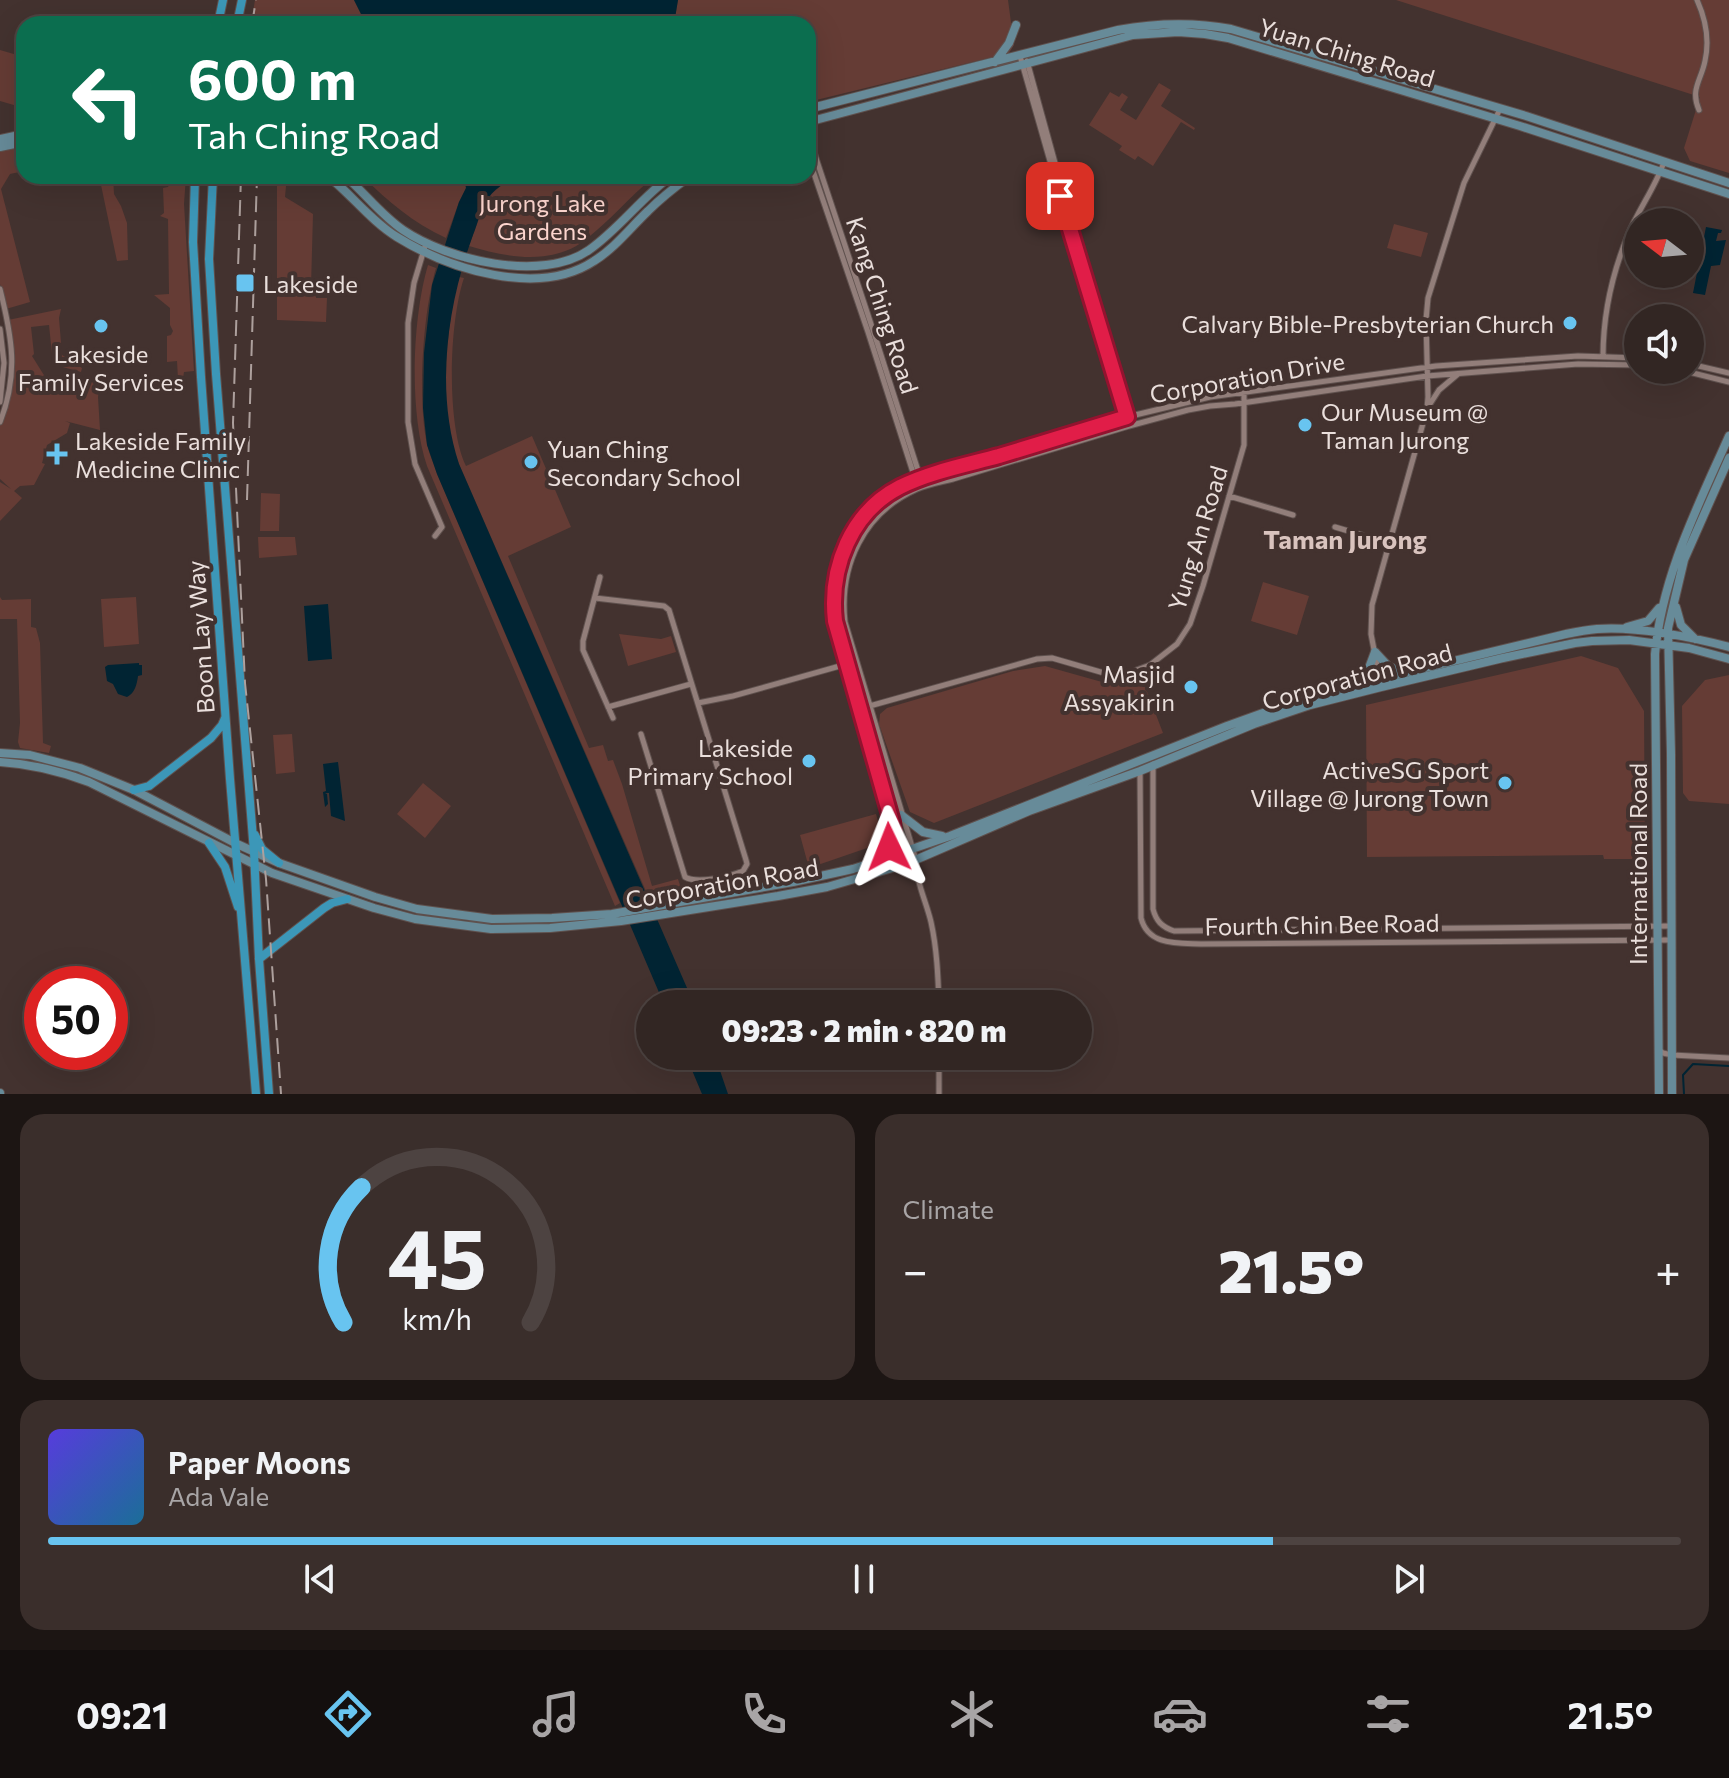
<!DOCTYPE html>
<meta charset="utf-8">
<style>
:root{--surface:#322623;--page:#3a2e2b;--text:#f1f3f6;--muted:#a8a5a6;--line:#4d4341;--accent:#68c4f0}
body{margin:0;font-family:Commissioner,sans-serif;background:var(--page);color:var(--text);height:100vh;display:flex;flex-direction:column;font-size:30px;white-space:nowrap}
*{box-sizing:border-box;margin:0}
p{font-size:26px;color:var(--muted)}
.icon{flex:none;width:44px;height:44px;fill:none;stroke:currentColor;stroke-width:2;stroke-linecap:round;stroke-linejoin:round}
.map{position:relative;height:1094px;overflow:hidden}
.details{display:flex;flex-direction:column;gap:20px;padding:20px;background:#1c1513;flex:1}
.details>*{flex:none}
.top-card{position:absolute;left:16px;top:16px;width:800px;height:168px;border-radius:24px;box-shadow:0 8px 32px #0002,0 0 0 2px var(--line);background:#0b6e4f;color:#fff;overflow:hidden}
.needle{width:52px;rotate:286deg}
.buttons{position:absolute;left:1624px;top:208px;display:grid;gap:16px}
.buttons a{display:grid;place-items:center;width:80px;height:80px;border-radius:50%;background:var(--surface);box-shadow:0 8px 32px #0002,0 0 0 2px var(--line);font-size:40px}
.speed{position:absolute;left:24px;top:966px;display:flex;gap:16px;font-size:40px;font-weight:700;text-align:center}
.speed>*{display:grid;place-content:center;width:104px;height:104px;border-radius:50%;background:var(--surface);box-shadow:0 8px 32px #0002,0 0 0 2px var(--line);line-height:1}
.speed .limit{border:12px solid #d22;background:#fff;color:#111}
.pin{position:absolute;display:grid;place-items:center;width:68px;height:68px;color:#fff;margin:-34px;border-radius:16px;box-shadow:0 4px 12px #0006}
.me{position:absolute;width:88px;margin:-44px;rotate:358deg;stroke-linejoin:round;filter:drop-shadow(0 0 6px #0008)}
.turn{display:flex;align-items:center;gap:28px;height:168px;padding:0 40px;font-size:36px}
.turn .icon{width:104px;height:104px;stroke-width:2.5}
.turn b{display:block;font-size:56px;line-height:68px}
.big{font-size:60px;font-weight:800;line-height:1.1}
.details .widget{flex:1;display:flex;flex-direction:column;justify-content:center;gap:12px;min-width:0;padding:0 28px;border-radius:24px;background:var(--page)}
.details .dial{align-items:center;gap:0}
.dial svg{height:208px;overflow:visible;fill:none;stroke:var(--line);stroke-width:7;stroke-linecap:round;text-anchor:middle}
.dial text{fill:var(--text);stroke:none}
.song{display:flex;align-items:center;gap:24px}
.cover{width:96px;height:96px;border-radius:12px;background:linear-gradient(135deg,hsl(250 70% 55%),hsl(200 70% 35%))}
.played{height:8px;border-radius:4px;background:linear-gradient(90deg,var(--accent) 75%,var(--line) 75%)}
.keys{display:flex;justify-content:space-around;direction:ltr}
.heat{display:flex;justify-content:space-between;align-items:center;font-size:44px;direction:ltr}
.details .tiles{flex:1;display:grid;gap:20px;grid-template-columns:1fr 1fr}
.widget:last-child{grid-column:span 2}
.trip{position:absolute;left:636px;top:990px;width:456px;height:80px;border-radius:40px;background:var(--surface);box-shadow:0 8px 32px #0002,0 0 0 2px var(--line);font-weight:800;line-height:80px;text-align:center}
.dock{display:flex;height:128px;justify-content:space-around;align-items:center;background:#140f0e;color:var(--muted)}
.dock .icon{width:56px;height:56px}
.dock .active{color:var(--accent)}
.dock b{font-size:36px;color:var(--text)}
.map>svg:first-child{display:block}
.green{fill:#653c35}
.water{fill:#012433}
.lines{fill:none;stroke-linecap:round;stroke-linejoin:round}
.stream{stroke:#012433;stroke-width:2}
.street-casing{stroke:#5f514e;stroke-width:7}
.secondary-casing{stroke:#5f514e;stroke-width:10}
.primary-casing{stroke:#5f514e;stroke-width:10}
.street{stroke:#927e7a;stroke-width:5}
.secondary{stroke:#678b99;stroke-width:8}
.primary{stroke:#3c97b8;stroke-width:8}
.rail{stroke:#ada09d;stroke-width:2;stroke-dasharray:16 8;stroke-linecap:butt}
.route-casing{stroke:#92132f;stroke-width:20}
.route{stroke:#e11d48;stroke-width:14}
.poi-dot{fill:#68c4f0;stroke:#43322f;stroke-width:3}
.labels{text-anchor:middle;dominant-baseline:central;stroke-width:8;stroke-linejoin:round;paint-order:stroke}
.street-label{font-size:24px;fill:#eadfdc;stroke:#43322f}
.park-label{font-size:24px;fill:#fcd5ce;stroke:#43322f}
.poi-label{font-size:24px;fill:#eadfdc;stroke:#43322f;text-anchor:start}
.neighbourhood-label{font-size:26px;font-weight:bold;fill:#d9c3be;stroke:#43322f}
</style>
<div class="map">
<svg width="1729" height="1094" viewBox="0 0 1729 1094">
<rect width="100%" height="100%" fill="#43322f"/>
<!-- green -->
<path class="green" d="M255,0h99l8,16 1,8h-112z
M678,0h330l6,45 -5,8 -201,49v-78h-134z
M1396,0h333v173l-39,-12 -6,-13 16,-51z
M0,50l24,7v51l-24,-7z
M1159,83l12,7 -10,16 34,22 -1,2 -13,-8 -28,44 -15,-10 -3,4 -16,-10 3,-4 -33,-21 21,-33 9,5 3,-4 6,4 -8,13 16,10z
M24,143v28l-14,3 -9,15 29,113 -24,7 -6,-25v-136z
M97,176h16l1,18 7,12 6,17 1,37 -11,1 -16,-76z
M167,176h19l-2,28 10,167 -10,1 -1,6 -5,1 -1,-18 -10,1v-26l4,-1 2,-4 -3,-6v-17l-16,-13 15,-1 -1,-75 -8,-3 4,-3 -1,-25 5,-1 2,-4z
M277,176h10l-2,21 28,17 -2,73 5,1v10h11l-1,24 -49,-2z
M362,176h102l2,12 -7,14 -13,36c-33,-15 -58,-37 -84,-62z
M530,176h125c-25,20 -45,45 -70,64 -33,26 -80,17 -116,6l16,-44 6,-8 17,-14 15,1z
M1394,224l34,9 -7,24 -34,-9z
M428,265l8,3c-13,44 -19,131 -9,176 2,10 7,20 10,30l183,429 -5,3 -188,-440c-18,-53 -15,-147 1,-201z
M459,277l5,1c-15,44 -18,147 2,188l66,-30 39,91 -63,29 81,192 14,-3 5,16 5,-1 9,24 30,102 26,-7 4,13 -33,6 -190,-434c-3,-8 -6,-16 -8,-24 -10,-40 -4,-123 8,-163z
M61,309l-2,9 3,37 20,13 -1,4 -22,-6 -7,-12 -3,-29 -18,2 3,27 -2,2 15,24 39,13 6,-18 8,8 -2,14 2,33 -35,-9 5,2 -3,10 -20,12 -5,18 3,1 -11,21 -14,1 -6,5 8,7 -22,23v-39l11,7 -11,-10v-55l14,-60 -6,-44z
M261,493l19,1 -1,37h-19z
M258,537h37l2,18 -38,3z
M1263,582l46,14 -12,39 -46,-14z
M0,597l2,3 29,-1v28l5,1 4,15 3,100 8,3 -2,7 -29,-5 -2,-6 2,-19 -3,-104h-17z
M136,597l3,47 -35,3 -3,-48z
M619,634l42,5 10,-3 5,16 -48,14z
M1581,656l37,12 26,43 1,148h-41l-1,-4 -236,2 -1,-152z
M1045,666l57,16 18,1 23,-2 20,52 -229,90 -24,-11 -31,-88 1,-10 7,-6 126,-37z
M1729,675v129l-40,-3 -6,-8 -1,-87 23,-26z
M292,734l3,38 -19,2 -3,-39z
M423,783l28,23 -26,32 -28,-24z
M876,814l6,21 -9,11 -64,22 -9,-33z"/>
<!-- water -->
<path class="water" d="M354,0h324l-4,24h-311l-1,-8z
M464,176h66l-7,5 -15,-1c-6,5 -14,10 -18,16 -9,10 -12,27 -17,39 -26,71 -38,156 -14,229l235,540h-30l-227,-530 -10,-29 -4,-37 1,-55 8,-68 27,-83 7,-14z
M1706,227l16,3 -1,3h-3l-2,8 10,-1 -6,25 -9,1 -6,29 -12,-2z
M328,604l4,55 -24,2 -4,-55z
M139,663v2h3v10l-4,1c-1,8 -3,17 -11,21l-9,-3 -5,-10 -6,-3 -2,-14 3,-2z
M338,762l7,59 -14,-5 -2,-23h-4l2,1 1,10 -3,3 -2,-15 3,-1 -3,-27z
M686,1056h29l13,38h-26z"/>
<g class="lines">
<!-- stream -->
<path class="stream" d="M1684,1094l-1,-19 10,-11 36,2"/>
<defs>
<path id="street" d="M1697,0c9,20 13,39 8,61 -4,20 -15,28 -6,49
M1020,56l62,217 46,147
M1027,61l58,211 48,153
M808,134l65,196 50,156
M808,156l60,176 50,156
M426,243l-12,40 -6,40v99l7,42 27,63 -7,9
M0,289c12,48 19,85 0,133
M0,329l4,34 -4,39
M1603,357c0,-42 9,-83 25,-122 10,-25 27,-47 36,-73
M1690,364l39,9
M1681,370l48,12
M1428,407l11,-17 19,-16
M1229,496l64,19
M1335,527l54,16
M600,577l-17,64v9l30,68
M595,598l69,8 5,4 77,250 1,4 -4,7c-14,6 -46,13 -58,6l-44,-143
M1380,681l-9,-47 1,-29 55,-196 1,-12 -2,-77 2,-22 36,-115 36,-74
M698,703l35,-7 114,-32
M608,707l83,-23
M859,709l178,-50 15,-1 52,15h17l13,-2 16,-6 27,-21 13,-20 13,-38 41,-141v-52
M1153,764v145c3,12 9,18 21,22l497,-5
M1140,770l1,148c7,28 37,25 60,26l470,-4
M915,874l-9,-10 -14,-42 -33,-113 -25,-98v-18l3,-20 13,-38 11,-17 19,-18 20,-13 41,-15 190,-56 79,-19 226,-31 142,-10 60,2
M719,877l4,18
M939,1004c-1,-28 -2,-55 -8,-82 -5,-21 -15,-40 -15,-62l-71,-238c-6,-56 18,-109 72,-133 11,-5 24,-7 36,-10l176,-53 59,-16 22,-4 25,-2 192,-28 151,-12 60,1
M1659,1050l4,3 9,2 57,3
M939,1094v-38"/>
<path id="secondary" d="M995,62l14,-19 7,-18
M808,109l310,-79c38,-7 76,-8 113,-1l295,87 203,67
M808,122l325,-87 45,-3 27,2 23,4 292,88 209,68
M0,139l24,-5
M0,147l24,-5
M328,176c24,19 43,45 69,61 52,32 141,61 197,24 21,-13 36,-33 54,-50 13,-13 27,-24 42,-35
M345,176c20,17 36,39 58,54 44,30 139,53 186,20 30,-21 52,-52 82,-74
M1676,607l5,18 14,14
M1627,627l21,-6 11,-13
M1375,652l13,14 13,6
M1356,683l13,-15 6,-16
M0,753l30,2 50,13 54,22 103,54 42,19 96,34 42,12 75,10 60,-1 60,-4 181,-32 60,-13 97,-33 277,-110 89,-32 250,-60c10,-2 21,-4 31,-5 39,-3 95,8 132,18
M0,762c32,2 60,9 89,20l183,91 102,35 41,11 76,10 59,-1 71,-7 157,-25 49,-9 38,-11 41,-12 123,-53 111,-40 114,-47 56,-19 71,-18 122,-29 72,-15 17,-2 37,-1 60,8 40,11
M901,815l22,17 19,4
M880,860l11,-19 1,-19
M0,1093v1
M1659,1094l-4,-440c7,-78 43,-148 74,-218
M1672,1094l-1,-340 -3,-126 16,-68 45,-102"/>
<path id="primary" d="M218,24l5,-24
M237,24l5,-24
M195,176l-2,66 8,135 29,402 26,315
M213,176l-4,83 7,115 38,478 5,107 10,135
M134,790l15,-4 62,-48 11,-13 3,-7
M255,835l7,14 17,14
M209,843l16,24 13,40
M259,959l65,-51 8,-5 15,-4"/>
</defs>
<!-- street casing -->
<use href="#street" class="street-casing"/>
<!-- secondary casing -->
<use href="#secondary" class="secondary-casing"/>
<!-- primary casing -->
<use href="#primary" class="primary-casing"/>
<!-- street -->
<use href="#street" class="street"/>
<!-- secondary -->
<use href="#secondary" class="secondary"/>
<!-- primary -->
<use href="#primary" class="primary"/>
<!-- rail -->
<path class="rail" d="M252,24l4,-24
M241,176l-8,247 12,260 21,196 15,215
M247,500l10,-324"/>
</g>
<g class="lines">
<defs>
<path id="route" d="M889,847l4,-13 -1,-12 -57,-201c-6,-53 16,-109 65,-134 30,-15 66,-22 99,-31 42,-13 85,-26 128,-39l-67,-221"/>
</defs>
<!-- route casing -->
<use href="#route" class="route-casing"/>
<!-- route -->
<use href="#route" class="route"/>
</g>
<!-- markers -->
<g class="poi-dot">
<rect x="235" y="273" width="20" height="20" rx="4"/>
<circle cx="1570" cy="323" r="8"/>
<circle cx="101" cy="326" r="8"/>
<circle cx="1305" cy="425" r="8"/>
<path d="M53 442h8v8h8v8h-8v8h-8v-8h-8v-8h8z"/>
<circle cx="531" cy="462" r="8"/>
<circle cx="1191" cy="687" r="8"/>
<circle cx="809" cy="761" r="8"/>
<circle cx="1505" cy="783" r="8"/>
</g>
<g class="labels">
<!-- street labels -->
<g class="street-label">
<text transform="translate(1347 52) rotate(17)">Yuan Ching Road</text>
<text transform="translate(883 305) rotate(72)">Kang Ching Road</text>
<text transform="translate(1247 377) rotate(-10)">Corporation Drive</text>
<text transform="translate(1197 538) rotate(-73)">Yung An Road</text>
<text transform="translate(200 637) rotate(-94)">Boon Lay Way</text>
<text transform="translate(1357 676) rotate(-15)">Corporation Road</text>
<text transform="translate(1637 864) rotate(-90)">International Road</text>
<text transform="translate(722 883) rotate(-10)">Corporation Road</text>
<text transform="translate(1322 924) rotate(-1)">Fourth Chin Bee Road</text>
</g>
<!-- park labels -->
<g class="park-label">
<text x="542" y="202">Jurong Lake<tspan x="542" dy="28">Gardens</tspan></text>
</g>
<!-- poi labels -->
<g class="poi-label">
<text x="263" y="283">Lakeside</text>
<text x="1554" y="323" text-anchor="end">Calvary Bible-Presbyterian Church</text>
<text x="101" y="353" text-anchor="middle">Lakeside<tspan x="101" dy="28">Family Services</tspan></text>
<text x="1321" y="411">Our Museum @<tspan x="1321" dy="28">Taman Jurong</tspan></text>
<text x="75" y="440">Lakeside Family<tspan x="75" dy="28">Medicine Clinic</tspan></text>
<text x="547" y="448">Yuan Ching<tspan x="547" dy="28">Secondary School</tspan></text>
<text x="1175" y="673" text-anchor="end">Masjid<tspan x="1175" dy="28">Assyakirin</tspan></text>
<text x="793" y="747" text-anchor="end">Lakeside<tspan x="793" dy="28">Primary School</tspan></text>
<text x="1489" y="769" text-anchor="end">ActiveSG Sport<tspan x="1489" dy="28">Village @ Jurong Town</tspan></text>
</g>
<!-- neighbourhood labels -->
<g class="neighbourhood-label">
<text x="1345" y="538">Taman Jurong</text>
</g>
</g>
</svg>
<div class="buttons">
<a><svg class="needle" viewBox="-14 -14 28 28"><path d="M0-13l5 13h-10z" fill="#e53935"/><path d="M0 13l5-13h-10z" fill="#a8a5a6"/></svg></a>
<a><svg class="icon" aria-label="sound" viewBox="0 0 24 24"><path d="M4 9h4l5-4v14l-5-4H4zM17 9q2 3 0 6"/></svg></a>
</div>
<div class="speed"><div class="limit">50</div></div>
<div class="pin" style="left:1060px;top:196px;background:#d93025"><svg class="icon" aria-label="arrive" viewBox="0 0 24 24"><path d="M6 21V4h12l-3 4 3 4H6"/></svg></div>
<svg class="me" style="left:889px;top:847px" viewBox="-20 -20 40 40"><path d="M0-17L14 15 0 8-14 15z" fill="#e11d48" stroke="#fff" stroke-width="4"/></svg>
<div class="trip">09:23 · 2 min · 820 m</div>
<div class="top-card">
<div class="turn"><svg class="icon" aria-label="left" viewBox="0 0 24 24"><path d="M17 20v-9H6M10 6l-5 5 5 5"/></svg><div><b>600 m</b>Tah Ching Road</div></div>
</div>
</div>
<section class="details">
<div class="tiles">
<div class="widget dial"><svg viewBox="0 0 100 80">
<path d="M14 69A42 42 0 1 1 86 69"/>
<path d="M14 69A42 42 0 0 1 21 17" stroke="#68c4f0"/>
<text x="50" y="56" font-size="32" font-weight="700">45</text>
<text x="50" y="72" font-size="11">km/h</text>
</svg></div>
<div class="widget"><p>Climate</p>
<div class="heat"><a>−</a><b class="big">21.5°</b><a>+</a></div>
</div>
<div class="widget">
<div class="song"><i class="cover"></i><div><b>Paper Moons</b><p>Ada Vale</p></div></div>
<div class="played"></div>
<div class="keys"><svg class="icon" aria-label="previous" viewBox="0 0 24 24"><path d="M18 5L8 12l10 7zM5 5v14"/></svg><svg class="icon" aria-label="pause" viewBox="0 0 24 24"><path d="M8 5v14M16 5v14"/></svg><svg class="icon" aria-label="next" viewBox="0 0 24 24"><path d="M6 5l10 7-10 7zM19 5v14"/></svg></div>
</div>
</div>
</section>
<nav class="dock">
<b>09:21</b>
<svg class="icon active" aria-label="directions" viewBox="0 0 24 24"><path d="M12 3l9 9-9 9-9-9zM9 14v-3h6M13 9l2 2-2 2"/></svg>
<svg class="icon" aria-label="music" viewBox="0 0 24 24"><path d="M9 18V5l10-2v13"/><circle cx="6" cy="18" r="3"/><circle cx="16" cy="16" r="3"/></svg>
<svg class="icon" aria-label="phone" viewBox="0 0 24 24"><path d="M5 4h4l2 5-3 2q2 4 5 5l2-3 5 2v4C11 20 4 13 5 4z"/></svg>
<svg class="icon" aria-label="climate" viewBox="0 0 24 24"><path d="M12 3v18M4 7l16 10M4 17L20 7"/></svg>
<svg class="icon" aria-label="car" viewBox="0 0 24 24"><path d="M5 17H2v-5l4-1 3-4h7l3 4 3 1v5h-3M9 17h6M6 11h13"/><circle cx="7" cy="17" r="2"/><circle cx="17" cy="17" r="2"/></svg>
<svg class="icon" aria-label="filters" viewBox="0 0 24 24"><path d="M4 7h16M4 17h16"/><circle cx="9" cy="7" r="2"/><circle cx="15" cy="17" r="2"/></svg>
<b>21.5°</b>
</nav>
